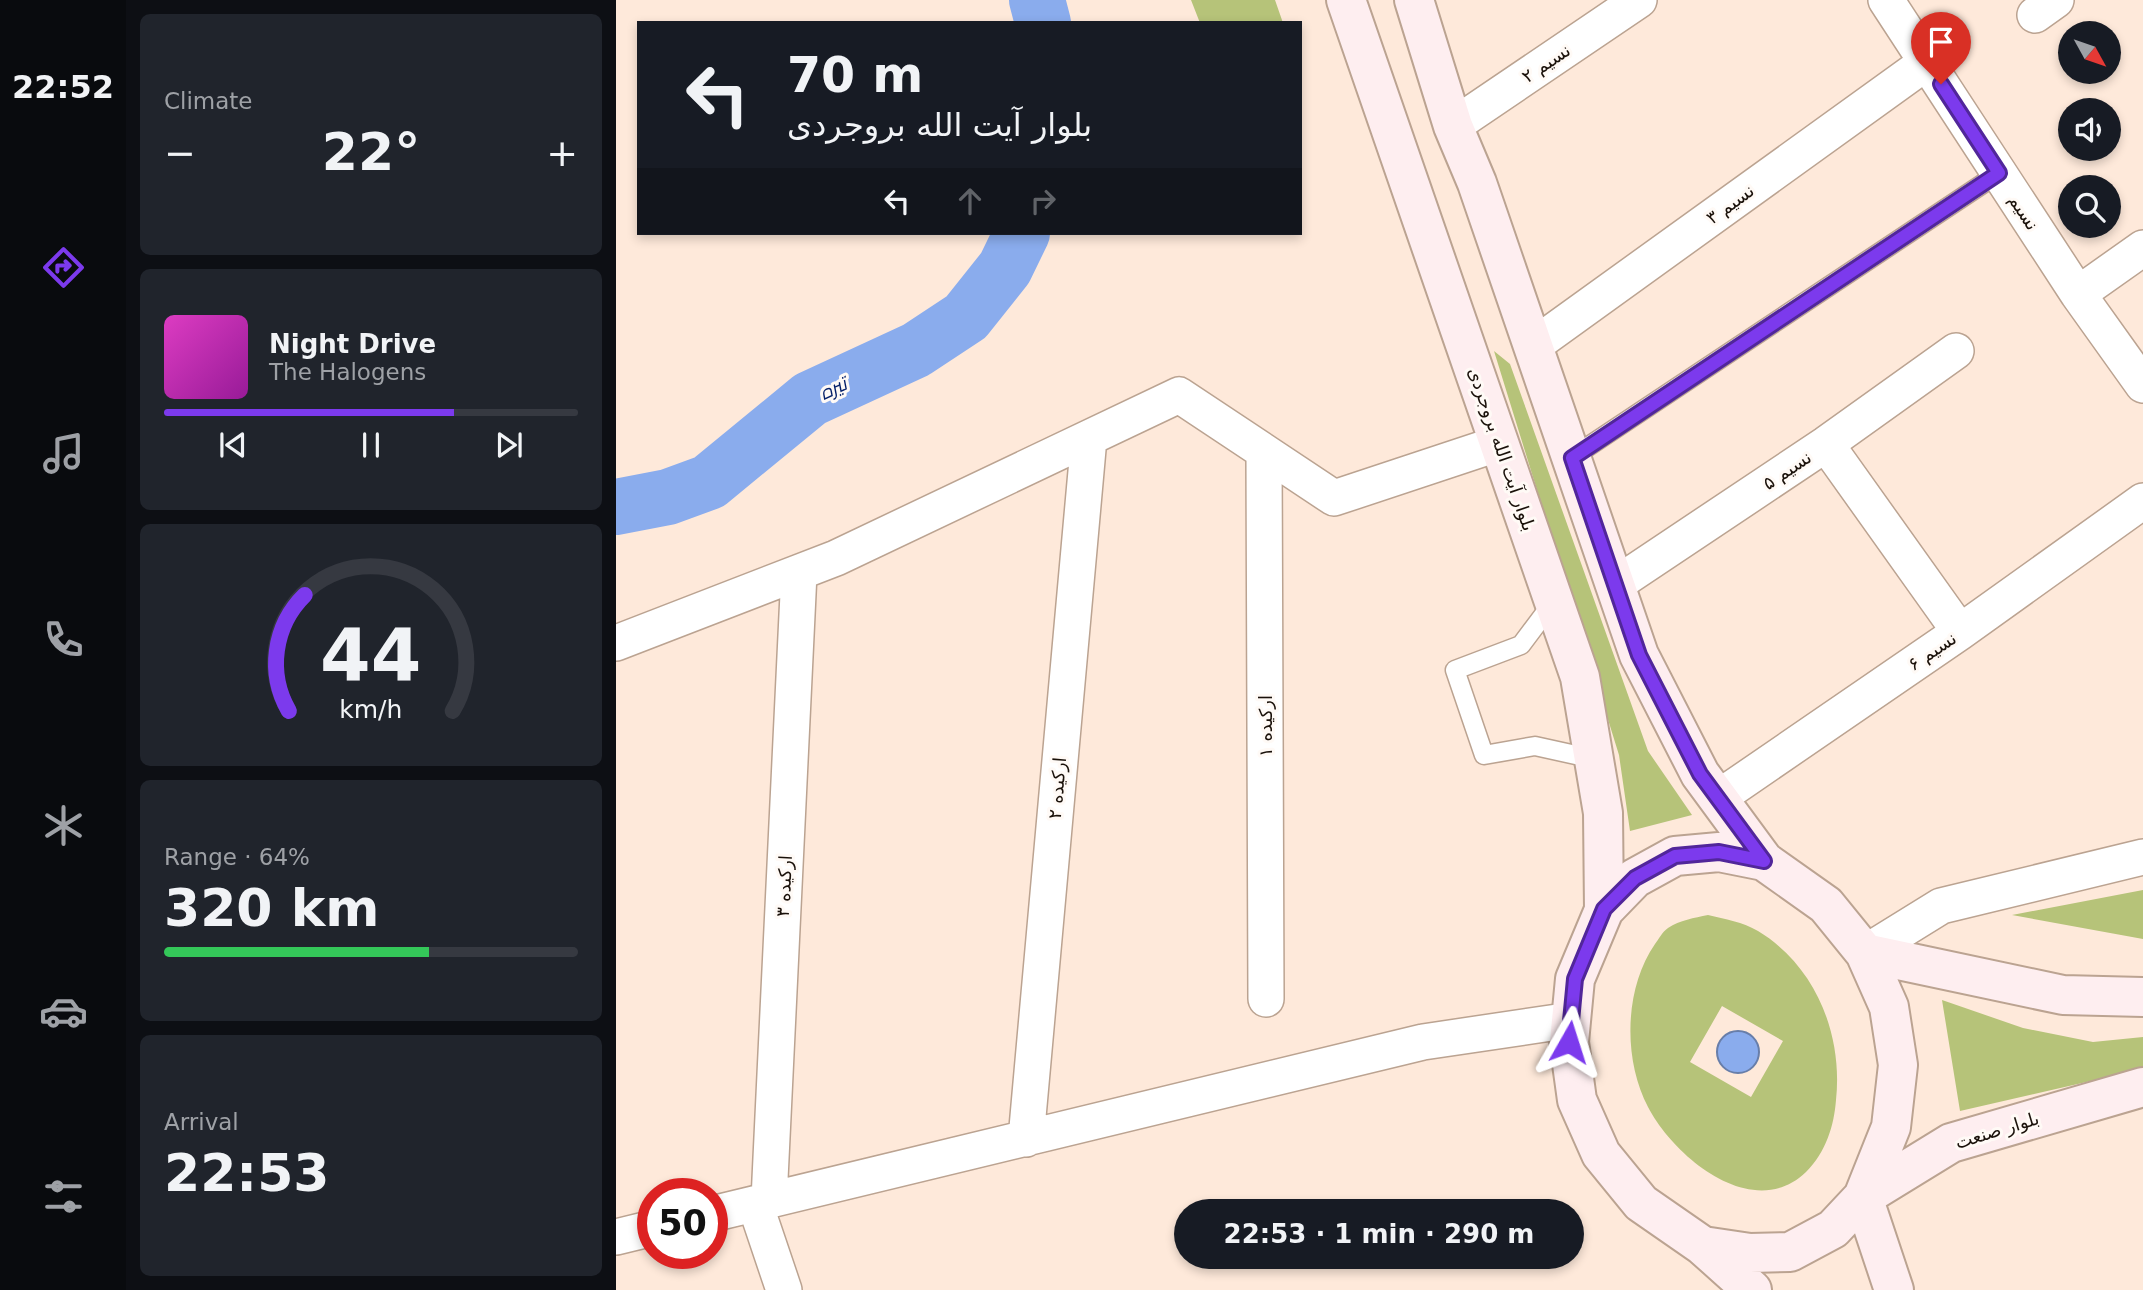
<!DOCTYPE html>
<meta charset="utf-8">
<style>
:root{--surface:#171b24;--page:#20242c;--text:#f1f3f6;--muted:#9ea1a6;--line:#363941;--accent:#7c3aed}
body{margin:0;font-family:"DejaVu Sans",Cairo,sans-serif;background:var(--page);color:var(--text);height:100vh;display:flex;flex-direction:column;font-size:26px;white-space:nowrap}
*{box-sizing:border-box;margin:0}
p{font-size:23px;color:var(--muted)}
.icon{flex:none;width:38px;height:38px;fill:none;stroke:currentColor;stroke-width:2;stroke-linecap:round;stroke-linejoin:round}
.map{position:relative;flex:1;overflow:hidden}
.panel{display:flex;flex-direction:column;gap:14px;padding:14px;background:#0d0f14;width:490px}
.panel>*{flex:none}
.banner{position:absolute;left:21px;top:21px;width:665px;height:214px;border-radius:0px;box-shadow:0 4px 10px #0003;background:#171b24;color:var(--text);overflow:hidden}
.needle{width:46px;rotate:130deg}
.fabs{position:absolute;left:1442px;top:21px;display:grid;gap:14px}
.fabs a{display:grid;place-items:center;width:63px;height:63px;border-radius:50%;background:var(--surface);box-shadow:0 4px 10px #0003;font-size:35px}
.speed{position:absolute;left:21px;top:1178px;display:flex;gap:14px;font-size:35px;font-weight:700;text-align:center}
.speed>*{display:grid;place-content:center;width:91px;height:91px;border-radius:50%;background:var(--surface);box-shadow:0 4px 10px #0003;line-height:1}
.speed .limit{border:10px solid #d22;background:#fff;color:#111}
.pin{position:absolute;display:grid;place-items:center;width:60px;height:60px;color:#fff;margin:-72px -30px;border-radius:50% 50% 50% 0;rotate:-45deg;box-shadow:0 0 7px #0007}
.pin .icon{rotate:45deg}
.me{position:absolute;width:77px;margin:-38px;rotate:6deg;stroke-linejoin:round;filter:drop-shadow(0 0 5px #0008)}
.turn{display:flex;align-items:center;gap:24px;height:147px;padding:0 35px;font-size:32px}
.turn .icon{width:91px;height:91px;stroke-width:2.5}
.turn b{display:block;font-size:49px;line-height:60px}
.lanes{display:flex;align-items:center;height:66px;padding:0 35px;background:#0003;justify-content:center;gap:35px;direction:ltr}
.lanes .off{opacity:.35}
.big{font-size:52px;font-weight:700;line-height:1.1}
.panel .widget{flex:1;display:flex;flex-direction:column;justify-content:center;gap:10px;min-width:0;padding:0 24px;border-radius:10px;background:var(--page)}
.panel .dial{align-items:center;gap:0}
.dial svg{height:182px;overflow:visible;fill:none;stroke:var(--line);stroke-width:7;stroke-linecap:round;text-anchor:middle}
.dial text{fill:var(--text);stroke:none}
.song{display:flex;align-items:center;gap:21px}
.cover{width:84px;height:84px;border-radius:10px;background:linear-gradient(135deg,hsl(310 70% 55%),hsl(300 70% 35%))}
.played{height:7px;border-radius:4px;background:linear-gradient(90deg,var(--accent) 70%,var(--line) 70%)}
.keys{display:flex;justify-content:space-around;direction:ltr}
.heat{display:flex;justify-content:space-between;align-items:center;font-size:38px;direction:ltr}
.charge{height:10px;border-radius:5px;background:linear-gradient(90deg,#34c759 64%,var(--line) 0)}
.trip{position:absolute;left:558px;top:1199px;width:410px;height:70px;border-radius:35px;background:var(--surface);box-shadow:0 4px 10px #0003;font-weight:700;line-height:70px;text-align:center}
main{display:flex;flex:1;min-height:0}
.menu{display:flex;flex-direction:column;width:126px;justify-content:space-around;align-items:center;background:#090b0e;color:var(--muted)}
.menu .icon{width:49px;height:49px}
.menu .current{color:var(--accent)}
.menu b{font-size:32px;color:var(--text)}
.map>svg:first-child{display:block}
.green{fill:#b6c379;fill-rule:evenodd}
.water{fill:#8aaced;stroke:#687ea9;stroke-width:2}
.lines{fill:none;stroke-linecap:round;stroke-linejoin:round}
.river{stroke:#8aaced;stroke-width:56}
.service-casing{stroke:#bba391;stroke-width:21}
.minor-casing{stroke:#bba391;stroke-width:38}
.secondary-casing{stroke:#bba391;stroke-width:42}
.service{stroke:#fff;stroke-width:18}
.minor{stroke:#fff;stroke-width:35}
.secondary{stroke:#feeef0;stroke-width:38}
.route-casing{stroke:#51269a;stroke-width:18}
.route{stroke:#7c3aed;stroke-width:12}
.labels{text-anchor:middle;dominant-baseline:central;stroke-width:6;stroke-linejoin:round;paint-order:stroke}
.street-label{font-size:18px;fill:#1a110a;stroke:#fffaf6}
.water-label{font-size:19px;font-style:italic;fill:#031f69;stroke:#fffaf6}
</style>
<main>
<nav class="menu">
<b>22:52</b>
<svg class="icon current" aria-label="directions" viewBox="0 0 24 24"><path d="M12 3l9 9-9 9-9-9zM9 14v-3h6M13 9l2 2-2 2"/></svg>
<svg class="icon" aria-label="music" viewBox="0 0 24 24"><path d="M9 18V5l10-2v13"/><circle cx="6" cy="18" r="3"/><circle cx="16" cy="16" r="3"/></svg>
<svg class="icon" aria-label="phone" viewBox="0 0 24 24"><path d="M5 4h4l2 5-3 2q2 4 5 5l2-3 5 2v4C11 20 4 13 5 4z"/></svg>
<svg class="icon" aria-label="climate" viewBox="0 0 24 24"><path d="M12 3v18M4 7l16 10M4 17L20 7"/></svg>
<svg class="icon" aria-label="car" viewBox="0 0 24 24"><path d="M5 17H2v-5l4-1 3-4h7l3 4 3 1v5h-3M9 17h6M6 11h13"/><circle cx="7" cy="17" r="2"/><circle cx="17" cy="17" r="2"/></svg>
<svg class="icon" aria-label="filters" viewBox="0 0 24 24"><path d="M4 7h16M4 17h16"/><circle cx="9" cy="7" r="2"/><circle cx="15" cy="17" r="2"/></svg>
</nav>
<section class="panel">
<div class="widget"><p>Climate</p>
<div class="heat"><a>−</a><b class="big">22°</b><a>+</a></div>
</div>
<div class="widget">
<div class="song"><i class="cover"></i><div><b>Night Drive</b><p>The Halogens</p></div></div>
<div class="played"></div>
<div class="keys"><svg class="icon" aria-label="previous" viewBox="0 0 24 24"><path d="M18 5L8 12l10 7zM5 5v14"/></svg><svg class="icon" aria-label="pause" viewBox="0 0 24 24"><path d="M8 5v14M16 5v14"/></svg><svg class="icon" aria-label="next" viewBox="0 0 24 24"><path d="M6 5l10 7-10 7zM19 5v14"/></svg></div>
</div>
<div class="widget dial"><svg viewBox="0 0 100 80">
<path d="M14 69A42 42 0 1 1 86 69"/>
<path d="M14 69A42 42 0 0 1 21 18" stroke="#7c3aed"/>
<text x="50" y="56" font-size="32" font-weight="700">44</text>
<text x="50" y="72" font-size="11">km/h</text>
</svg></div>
<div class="widget"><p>Range · 64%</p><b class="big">320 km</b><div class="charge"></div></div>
<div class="widget"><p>Arrival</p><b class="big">22:53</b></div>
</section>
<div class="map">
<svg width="1527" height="1290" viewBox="0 0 1527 1290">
<rect width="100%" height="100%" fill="#fee9da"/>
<!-- green -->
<path class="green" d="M575,0h84l8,23h-83z
M878,351l16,13 138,387 44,64 -62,16 -11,-76z
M1527,890v49l-131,-24z
M1092,915c17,4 35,7 50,16 58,35 85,104 78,169 -2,26 -10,52 -30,72 -53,51 -132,-15 -158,-65 -25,-48 -24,-118 7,-163 4,-5 7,-12 13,-16 12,-8 26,-10 40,-13zM1106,1006l61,35 -32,56 -61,-35z
M1326,1000l81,28 70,14 50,-5v32l-183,42z"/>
<!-- water -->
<path class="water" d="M1101 1052a21 21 0 1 1 42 0a21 21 0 1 1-42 0Z"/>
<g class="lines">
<!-- river -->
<path class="river" d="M421,0l6,23
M0,507l52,-10 41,-15 101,-83 106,-49 50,-33 39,-49 17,-35"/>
<defs>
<path id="service" d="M955,458l428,-285
M938,601l-33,44 -66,25 29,85 51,-9 59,13"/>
<path id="minor" d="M1270,0l192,294 65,91
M1419,15l21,-15
M837,126l186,-126
M1462,294l65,-46
M917,346l394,-284
M1210,444l134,188
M648,452l2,547
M999,585l211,-141 130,-93
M0,643l220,-85 343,-163 155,103 166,-55
M1102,798l242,-166 183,-131
M1249,953l76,-47 202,-49
M410,1139l63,-701
M153,1200l30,-627
M139,1204l29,86
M96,1214l711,-172 148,-22
M0,1237l37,-9"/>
<path id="secondary" d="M730,0l234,677 23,136 1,97
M798,0l39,126 24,57 162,472 61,119 64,87
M1103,852l45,9 62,44 39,48 24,54 9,58 -7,62 -28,70 -30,32 -43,23 -40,1 -47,-7 -62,-43 -40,-49 -24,-54 -8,-58 6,-63 29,-69 31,-32 40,-22z
M1249,953l198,42 80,2
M1087,1246l49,44
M1278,1290l-31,-93 88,-54 192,-56"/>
</defs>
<!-- service casing -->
<use href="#service" class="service-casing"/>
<!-- minor casing -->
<use href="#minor" class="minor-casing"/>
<!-- secondary casing -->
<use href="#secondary" class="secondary-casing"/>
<!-- service -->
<use href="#service" class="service"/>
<!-- minor -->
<use href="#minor" class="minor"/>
<!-- secondary -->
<use href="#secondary" class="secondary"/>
</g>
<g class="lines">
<defs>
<path id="route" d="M953,1042l6,-63 29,-70 31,-31 40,-22 44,-4 45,9 -64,-87 -61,-119 -67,-197 427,-285 -58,-89"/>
</defs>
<!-- route casing -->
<use href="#route" class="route-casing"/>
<!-- route -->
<use href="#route" class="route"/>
</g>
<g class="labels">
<!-- street labels -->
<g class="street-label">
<text transform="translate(930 63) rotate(-34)">نسیم ۲</text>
<text transform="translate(1114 204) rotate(-36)">نسیم ۳</text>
<text transform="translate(1408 212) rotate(57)">نسیم</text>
<text transform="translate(886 449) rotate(71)">بلوار آیت الله بروجردی</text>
<text transform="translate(1171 470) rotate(-34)">نسیم ۵</text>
<text transform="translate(1316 651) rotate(-34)">نسیم ۶</text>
<text transform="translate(649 726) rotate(-90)">ارکیده ۱</text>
<text transform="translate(441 788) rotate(-85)">ارکیده ۲</text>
<text transform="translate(168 886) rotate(-87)">ارکیده ۳</text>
<text transform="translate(1381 1130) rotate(-17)">بلوار صنعت</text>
</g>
<!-- water labels -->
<g class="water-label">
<text transform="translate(217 388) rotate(-25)">تيره</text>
</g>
</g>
</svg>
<div class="fabs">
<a><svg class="needle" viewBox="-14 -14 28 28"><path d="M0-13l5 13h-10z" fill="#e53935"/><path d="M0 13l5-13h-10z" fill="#9ea1a6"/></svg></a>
<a><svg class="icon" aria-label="sound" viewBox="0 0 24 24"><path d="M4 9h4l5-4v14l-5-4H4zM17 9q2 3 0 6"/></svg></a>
<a><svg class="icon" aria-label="search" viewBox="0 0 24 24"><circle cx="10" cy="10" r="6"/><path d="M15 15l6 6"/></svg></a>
</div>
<div class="speed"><div class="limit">50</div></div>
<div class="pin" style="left:1325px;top:84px;background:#d93025"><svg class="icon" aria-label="arrive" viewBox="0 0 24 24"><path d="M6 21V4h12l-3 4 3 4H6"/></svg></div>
<svg class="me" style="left:953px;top:1042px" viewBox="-20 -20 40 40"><path d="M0-17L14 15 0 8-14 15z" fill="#7c3aed" stroke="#fff" stroke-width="4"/></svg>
<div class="trip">22:53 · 1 min · 290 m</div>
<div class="banner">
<div class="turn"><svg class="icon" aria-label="left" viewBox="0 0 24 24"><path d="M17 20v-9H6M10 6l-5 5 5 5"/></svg><div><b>70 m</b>بلوار آیت الله بروجردی</div></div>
<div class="lanes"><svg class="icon" aria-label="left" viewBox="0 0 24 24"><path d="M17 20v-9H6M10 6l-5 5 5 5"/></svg><svg class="icon off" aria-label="ahead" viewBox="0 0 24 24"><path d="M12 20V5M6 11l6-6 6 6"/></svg><svg class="icon off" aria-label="right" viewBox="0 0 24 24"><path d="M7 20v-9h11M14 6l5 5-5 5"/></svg></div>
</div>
</div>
</main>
